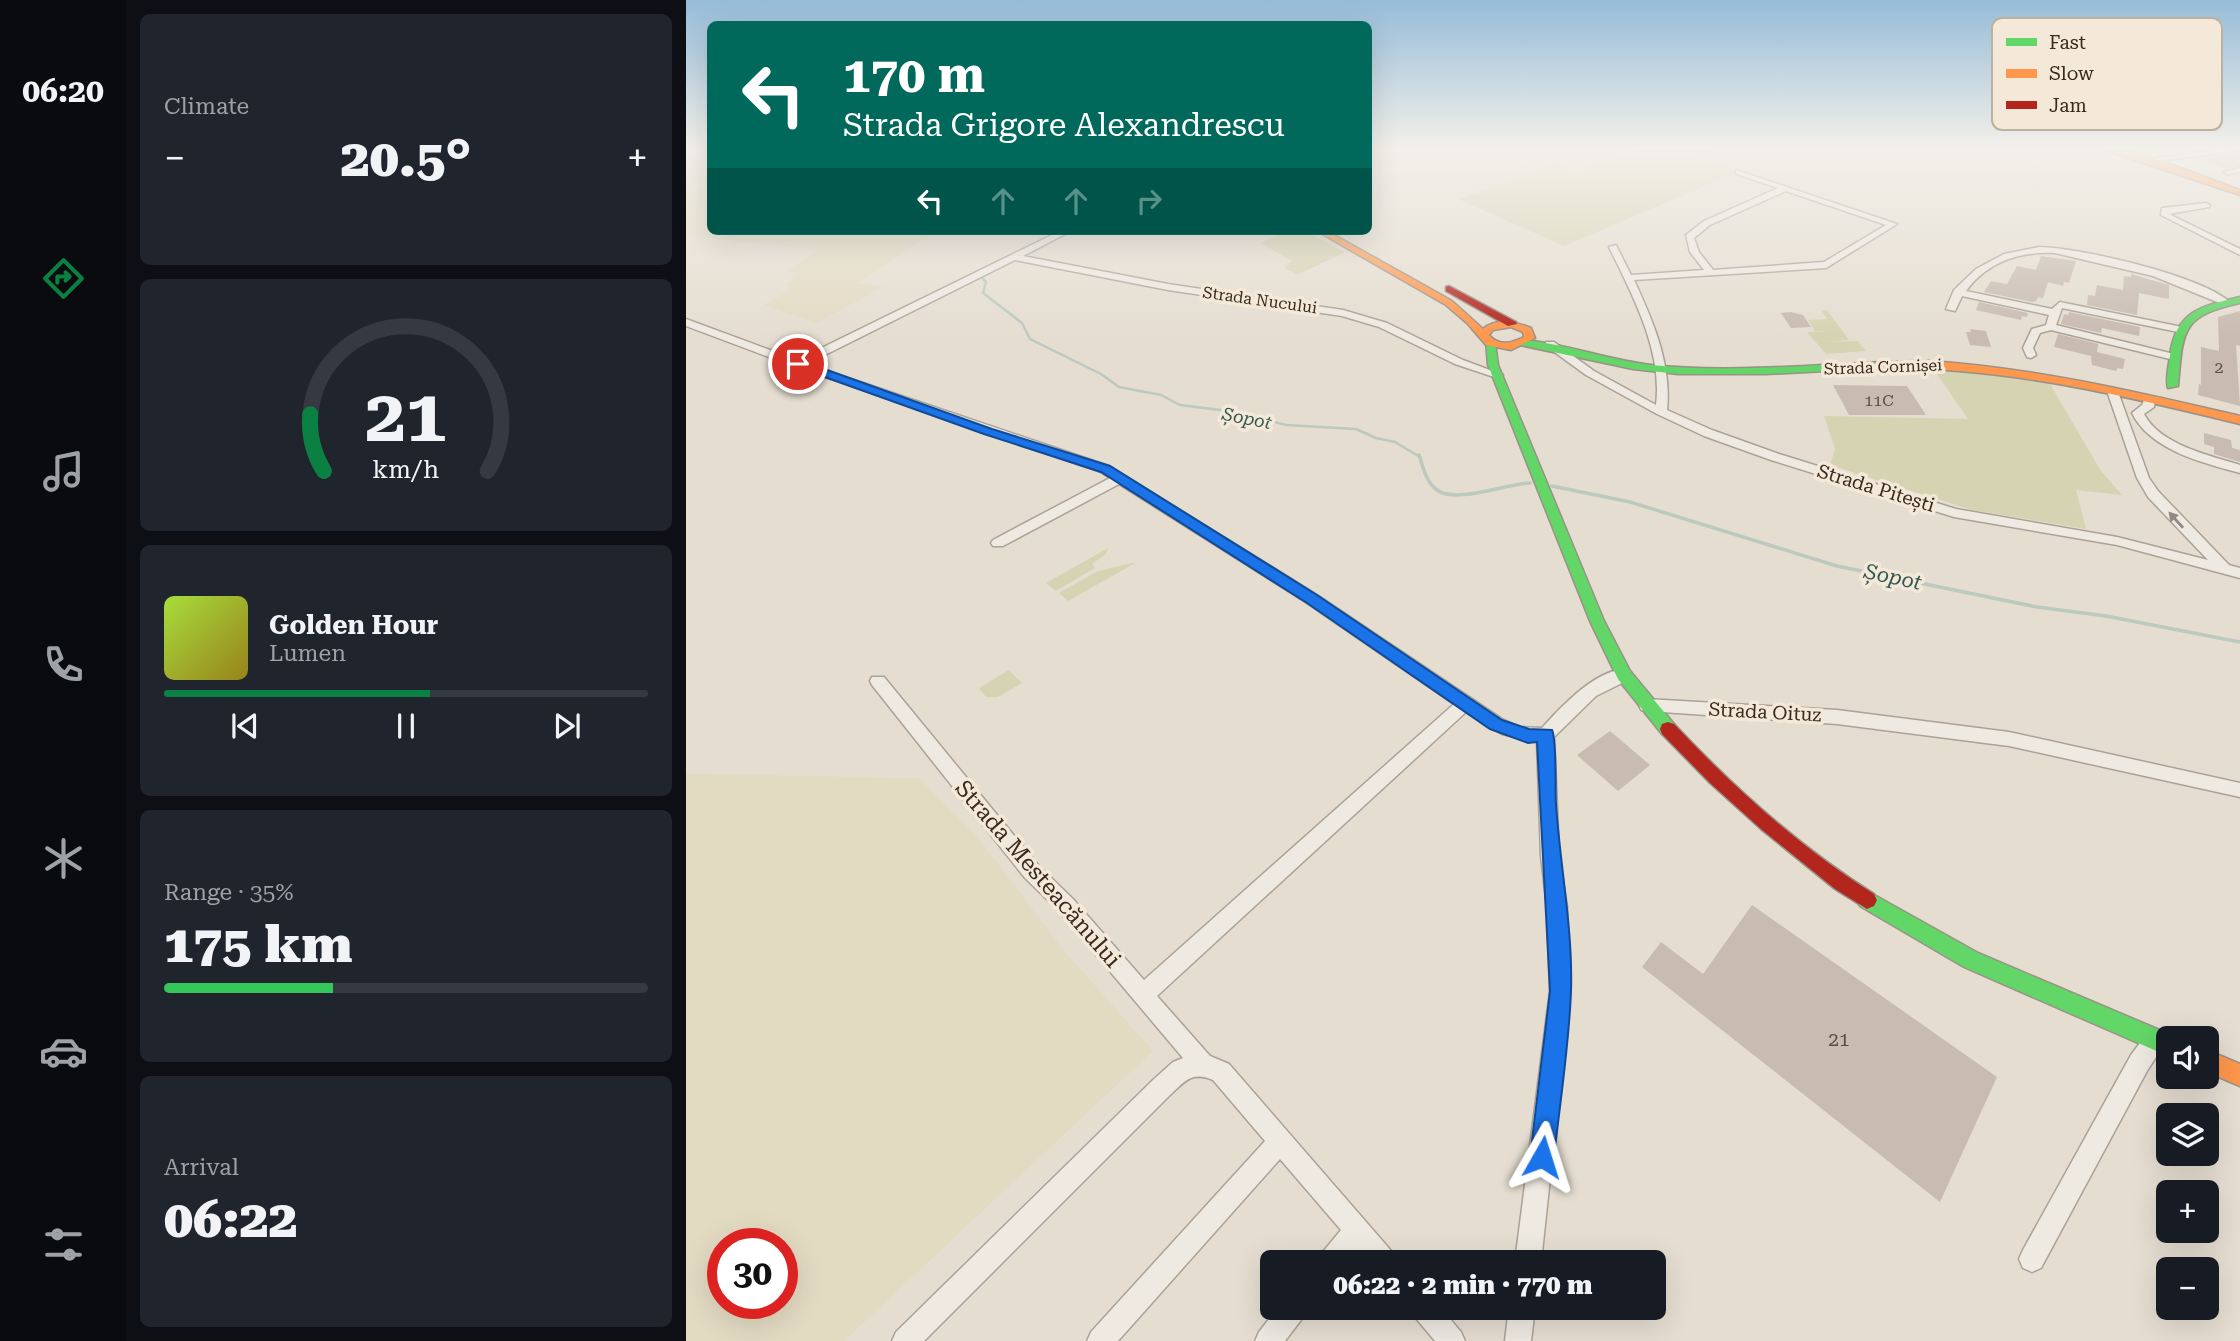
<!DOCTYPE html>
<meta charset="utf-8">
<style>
:root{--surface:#171b24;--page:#20242c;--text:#f1f3f6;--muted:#9ea1a6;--line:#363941;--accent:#0b8043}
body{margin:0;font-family:"Roboto Serif",serif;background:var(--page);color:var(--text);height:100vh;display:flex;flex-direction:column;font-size:26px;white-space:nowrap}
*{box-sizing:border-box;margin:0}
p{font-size:23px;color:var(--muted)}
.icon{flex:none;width:38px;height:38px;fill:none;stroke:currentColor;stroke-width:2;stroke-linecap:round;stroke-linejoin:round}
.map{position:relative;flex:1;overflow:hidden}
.drawer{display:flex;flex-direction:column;gap:14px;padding:14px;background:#0d0f14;width:560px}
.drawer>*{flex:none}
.banner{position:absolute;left:21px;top:21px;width:665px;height:214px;border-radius:10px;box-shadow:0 7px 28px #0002;background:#00695c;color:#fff;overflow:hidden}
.buttons{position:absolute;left:1470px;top:1026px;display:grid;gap:14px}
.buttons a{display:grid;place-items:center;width:63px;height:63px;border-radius:10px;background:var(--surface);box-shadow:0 7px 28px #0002;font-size:35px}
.speed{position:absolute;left:21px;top:1228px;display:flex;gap:14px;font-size:35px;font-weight:700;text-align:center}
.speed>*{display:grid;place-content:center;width:91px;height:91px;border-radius:50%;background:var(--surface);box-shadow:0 7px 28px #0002;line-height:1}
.speed .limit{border:10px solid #d22;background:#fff;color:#111}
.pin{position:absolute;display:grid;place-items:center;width:60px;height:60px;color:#fff;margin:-30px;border:4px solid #fff;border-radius:50%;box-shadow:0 2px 7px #0007}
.me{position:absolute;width:77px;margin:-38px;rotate:6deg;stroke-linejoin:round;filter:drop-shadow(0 0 5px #0008)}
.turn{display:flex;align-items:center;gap:24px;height:147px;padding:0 21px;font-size:32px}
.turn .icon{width:91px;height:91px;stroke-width:2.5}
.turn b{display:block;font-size:49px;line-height:60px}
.lanes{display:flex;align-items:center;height:66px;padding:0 21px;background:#0003;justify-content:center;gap:35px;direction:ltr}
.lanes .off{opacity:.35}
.big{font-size:52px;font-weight:800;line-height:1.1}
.drawer .card{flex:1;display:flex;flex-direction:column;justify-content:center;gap:10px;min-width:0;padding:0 24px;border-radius:10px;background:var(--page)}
.drawer .dial{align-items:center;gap:0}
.dial svg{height:182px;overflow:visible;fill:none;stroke:var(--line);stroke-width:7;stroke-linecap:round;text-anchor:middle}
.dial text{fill:var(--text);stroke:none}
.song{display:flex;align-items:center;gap:21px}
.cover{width:84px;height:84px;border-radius:10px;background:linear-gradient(135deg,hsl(80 70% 55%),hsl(50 70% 35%))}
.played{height:7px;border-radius:4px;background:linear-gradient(90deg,var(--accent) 55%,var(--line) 55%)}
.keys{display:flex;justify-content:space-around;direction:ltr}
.heat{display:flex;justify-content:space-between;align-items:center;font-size:38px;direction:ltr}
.charge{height:10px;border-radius:5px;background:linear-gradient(90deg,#34c759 35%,var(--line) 0)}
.trip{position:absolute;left:574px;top:1250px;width:406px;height:70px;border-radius:10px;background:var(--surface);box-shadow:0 7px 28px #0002;font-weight:800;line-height:70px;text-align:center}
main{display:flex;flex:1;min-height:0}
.tab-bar{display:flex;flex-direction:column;width:126px;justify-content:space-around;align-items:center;background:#090b0e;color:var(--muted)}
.tab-bar .icon{width:49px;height:49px}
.tab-bar .current{color:var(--accent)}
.tab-bar b{font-size:32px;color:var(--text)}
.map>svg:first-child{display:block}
.farmland{fill:#e3dac2;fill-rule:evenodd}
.green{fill:#d6d3b3}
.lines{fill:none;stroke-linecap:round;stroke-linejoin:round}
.stream-far1{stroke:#bbc9bf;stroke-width:2.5}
.stream{stroke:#bbc9bf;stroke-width:3.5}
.building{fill:#c8bbb1}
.street-casing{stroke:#aaa299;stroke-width:3}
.fast-casing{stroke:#9a9288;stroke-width:3}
.slow-casing{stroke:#9a9288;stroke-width:3}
.jam-casing{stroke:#9a9288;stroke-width:3}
.street{fill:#eee9e1;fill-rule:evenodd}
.fast{fill:#63d668;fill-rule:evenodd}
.slow{fill:#ff974d;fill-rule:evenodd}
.jam{fill:#b3261e;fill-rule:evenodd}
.oneway{fill:#948a81}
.route{fill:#1a73e8;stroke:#114b97;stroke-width:2}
.labels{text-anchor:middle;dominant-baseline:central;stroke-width:7;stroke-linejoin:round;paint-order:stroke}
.far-street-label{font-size:16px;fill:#392a21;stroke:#f4e9d8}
.number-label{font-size:16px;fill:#5d4e45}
.far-water-label{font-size:18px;font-style:italic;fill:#315852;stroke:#f4e9d8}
.street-label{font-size:19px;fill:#392a21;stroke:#f4e9d8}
.near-number-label{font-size:19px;fill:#5d4e45}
.water-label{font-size:21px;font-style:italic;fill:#315852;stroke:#f4e9d8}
.near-street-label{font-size:23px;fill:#392a21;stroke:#f4e9d8}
.key{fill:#f4e9d8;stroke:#bcb0a1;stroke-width:2}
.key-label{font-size:19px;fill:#392a21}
</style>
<main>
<nav class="tab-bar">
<b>06:20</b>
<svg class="icon current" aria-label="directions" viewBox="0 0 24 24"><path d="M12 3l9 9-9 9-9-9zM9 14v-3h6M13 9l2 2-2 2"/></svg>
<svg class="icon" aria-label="music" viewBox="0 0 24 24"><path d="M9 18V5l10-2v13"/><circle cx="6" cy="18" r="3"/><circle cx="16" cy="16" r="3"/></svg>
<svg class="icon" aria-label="phone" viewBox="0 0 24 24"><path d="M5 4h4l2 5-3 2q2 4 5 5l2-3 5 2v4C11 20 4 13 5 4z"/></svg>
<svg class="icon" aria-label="climate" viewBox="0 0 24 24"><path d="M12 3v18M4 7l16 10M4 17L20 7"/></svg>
<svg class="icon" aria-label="car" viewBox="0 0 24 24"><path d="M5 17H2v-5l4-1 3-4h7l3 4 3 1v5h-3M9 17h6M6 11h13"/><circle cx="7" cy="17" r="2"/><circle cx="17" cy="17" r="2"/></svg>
<svg class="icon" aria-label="filters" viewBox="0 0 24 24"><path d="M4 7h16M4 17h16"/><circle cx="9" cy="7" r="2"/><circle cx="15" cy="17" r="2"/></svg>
</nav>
<section class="drawer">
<div class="card"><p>Climate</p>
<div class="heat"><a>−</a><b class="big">20.5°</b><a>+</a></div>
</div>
<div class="card dial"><svg viewBox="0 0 100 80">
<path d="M14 69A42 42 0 1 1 86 69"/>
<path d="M14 69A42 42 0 0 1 8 44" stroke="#0b8043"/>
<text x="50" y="56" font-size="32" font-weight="700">21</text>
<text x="50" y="72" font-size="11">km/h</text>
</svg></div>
<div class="card">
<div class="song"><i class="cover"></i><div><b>Golden Hour</b><p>Lumen</p></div></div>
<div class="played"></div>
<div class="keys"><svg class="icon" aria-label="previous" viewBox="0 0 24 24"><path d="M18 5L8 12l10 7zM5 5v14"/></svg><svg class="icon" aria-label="pause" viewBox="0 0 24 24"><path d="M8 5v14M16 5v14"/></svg><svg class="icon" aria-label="next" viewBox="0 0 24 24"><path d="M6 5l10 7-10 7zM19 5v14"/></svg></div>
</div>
<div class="card"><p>Range · 35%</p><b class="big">175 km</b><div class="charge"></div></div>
<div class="card"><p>Arrival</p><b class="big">06:22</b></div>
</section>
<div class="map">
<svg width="1554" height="1341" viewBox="0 0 1554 1341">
<rect width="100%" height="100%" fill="#e5ddd0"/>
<!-- farmland -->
<path class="farmland" d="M0,149h24v82h227l-80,52 26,4 -67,36 -52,-18 27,-15 -4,-6 12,-11 -12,-2 33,-21 -134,-15z
M0,774l233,4 61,62 80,106 93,105 -309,290h-158zM37,1244h59v60h-59z"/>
<!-- green -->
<path class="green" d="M955,149h77l-24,9 44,14 -174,74 -106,-47 99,-34 19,8z
M602,231h16l41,21 -48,23 -13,-7 8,-7 -31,-18z
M1135,310h6l22,30 -25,2 34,-1 8,10 -40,3 -19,-22 22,-1h-14l-7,-11 19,-1z
M1249,371l36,1 79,12 51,87 21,24 -46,-5 10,39 -114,-19 -142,-45 5,-16 -11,-33 144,3z
M422,548l-2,6 -14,10 3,4 -39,23 -10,-8z
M451,562l-69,39 -9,-8 39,-22z
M323,670l13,13 -24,14h-12l-7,-9z"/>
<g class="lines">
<!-- stream-far1 -->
<path class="stream-far1" d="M297,279l3,3 -3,11 39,30 8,16 71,35 18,13 42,8 19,10 57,7 49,13 70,4 20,9 19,4 25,15"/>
<!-- stream -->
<path class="stream" d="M733,455c4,12 7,27 18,35 19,14 69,-6 93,-7
M866,486l78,16 207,64 200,41 69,9 134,26"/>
</g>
<!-- building -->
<path class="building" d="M1549,155l5,3v8l-10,2h-6l-22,-9z
M1355,256l35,5 -7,22 -5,-1 -1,4 -15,-4 -5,16 -5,-1 -2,4 -4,1 -48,-10 7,-11 16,3 10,-18 19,4z
M1445,274l38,11v14l-30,-6 -2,22 -50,-10 1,-10 7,1 2,-11 26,5 1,-14 7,1z
M1293,302l49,11 -1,4 -5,-1 -1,4 -45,-10z
M1554,311v35l-4,-1 4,61 -42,-11 1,-11 2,1v-38l18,4 -1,-34z
M1105,312l12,3 8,12 -20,1 -10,-15z
M1383,312l71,15 -1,9 -37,-8 -1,5 -40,-9 3,-10 4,1z
M1284,329l16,2 5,16 -21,-2 -4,-13h5z
M1372,334l40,10 -1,8 28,7 -2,10 -6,-1 -1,3 -24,-6 -1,-9 -37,-9z
M1147,385l74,1 19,29h-77z
M1518,433l27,7 1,8 8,2v12l-26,-8v-7l-10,-3z
M924,731l40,34 -32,26 -41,-36z
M1066,905l245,172 -57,125 -298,-235 19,-25 42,32z"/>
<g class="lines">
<defs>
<path id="street" d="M1535,149l19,2 -94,11 -4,-2z
M1554,168v4l-12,2 -4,-2z
M1050,170l161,54 -71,44 -192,12c19,41 38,85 33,130l45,20 67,24 177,55 161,28 91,23 -60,-63 -11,-19 -30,-87 10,-2 32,89 9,13 71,74 11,3v10l-123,-33 -163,-28 -183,-57 -67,-24 -47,-22 -71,-39 -40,-29v-4h8l40,29 62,34c7,-54 -24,-111 -47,-158l7,-2 15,30 73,-5 -14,-18 -4,-17 18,-14 74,-33 -42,-14zM1100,191l100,34 -62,37 -111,8 -14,-18 -5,-14 16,-13z
M1520,203l4,2 -1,2 -40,7 71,35v6l-79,-40 1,-7z
M374,231h11l-48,25 145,28 175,26 44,13 76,37 40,15 -6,3 -42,-14 -76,-37 -37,-11 -174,-26 -153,-30 -208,104 302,102 208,129 185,124 18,8 22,1c16,-18 60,-66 88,-57l2,4 -2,4 -34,17 -42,41 5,119 8,51 3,84 -29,271h-26l35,-271 -3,-84 -6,-51 -4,-114 -35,-8 -36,-22 -309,284 53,60 19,8 164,189 4,9h-30l-10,-12 -10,12h-29l4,-9 19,-23 -61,-71 -162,182h-31l4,-9 174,-191 -52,-61c-21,-9 -28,1 -43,15l-246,246h-32l4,-9 258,-253 19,-17 10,-4 -124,-147 -34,-33 -153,-193 -2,-4 2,-4h12l155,189 34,33 71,81 310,-276 -147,-101 -188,-119 -116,62h-10l-2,-3 2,-3 117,-62 -9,-6 -319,-110 -96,-36v-7l111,41z
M1353,247c43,1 159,28 191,55l-8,2 -69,-28 -98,-23c-35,-2 -68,9 -89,38l86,18 8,-7 122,25 1,2 -5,3 -116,-24 -6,17 122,30 1,2 -5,3 -123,-30 -11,3 -7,15 3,7 -5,3 -4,-1 -4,-9 9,-19 14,-4 3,-10 -87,-19 -7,15 -9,-2 8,-19 22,-21 28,-15z
M1463,397l6,3 -1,7 -10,7c16,31 65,41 96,51v8c-37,-10 -90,-23 -108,-60l10,-8 3,-7z
M961,699l190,11 172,22 231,51v14l-231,-51 -172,-22 -190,-13 -6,-1 -2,-5 2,-5z
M1470,1029l8,3 3,8 -20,31 -106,197 -9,4 -9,-4 -4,-9 4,-9 108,-195 17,-23z
M592,1307h30l-4,9 -19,25h-30l4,-9z
M724,1307h30l21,25 4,9h-30l-21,-25z
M823,1307h26l-4,34h-26z"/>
<path id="fast" d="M1554,297v6c-59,13 -57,27 -62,83l-10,2c-3,-9 1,-22 2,-33 6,-44 31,-49 70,-58z
M838,340c43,4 84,20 127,25 77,8 155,0 232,-3l5,3 -5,3 -117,6h-88l-45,-5 -113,-24 -1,-2z
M800,341l9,2 3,22 106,256 26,50 44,53 2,5 -2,5h-12l-44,-55 -28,-58 -102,-256z
M1181,891l111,62 198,84 -8,1v18l-204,-89 -104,-61 -3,-6 3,-6z"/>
<path id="slow" d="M1415,149c36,-1 103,28 139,41v5z
M631,231h10l125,70 31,28c13,-12 33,-7 48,-1l4,10 -24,12 -25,-5 -19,-22 -21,-18zM825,327l12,5 1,5c-12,6 -25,10 -35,-2l4,-5z
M1243,361c106,7 208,31 311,55v8c-119,-29 -234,-57 -357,-56l-5,-3 5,-3z
M1521,1050l33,14v22l-33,-14z"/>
<path id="jam" d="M763,286l67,36 1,2 -9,2 -62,-35v-4z
M982,722l6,2c59,63 127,124 200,170l3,6 -3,6 -7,3 -32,-20 -74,-60 -51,-46 -48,-49 -2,-5 2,-5z"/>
</defs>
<!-- street casing -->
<use href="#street" class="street-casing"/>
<!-- fast casing -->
<use href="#fast" class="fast-casing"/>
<!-- slow casing -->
<use href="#slow" class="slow-casing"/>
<!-- jam casing -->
<use href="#jam" class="jam-casing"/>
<!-- street -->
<use href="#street" class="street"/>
<!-- fast -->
<use href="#fast" class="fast"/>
<!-- slow -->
<use href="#slow" class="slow"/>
<!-- jam -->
<use href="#jam" class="jam"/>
</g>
<!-- one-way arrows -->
<defs><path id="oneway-solid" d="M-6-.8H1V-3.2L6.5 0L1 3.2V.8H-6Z" transform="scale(1.75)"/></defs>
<use class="oneway" href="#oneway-solid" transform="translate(1490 520) rotate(-132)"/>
<!-- sky -->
<linearGradient id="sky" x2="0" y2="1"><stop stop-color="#96bcd8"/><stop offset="0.44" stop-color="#f3f0ea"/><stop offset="1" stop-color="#f3f0ea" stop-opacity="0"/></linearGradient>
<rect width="1554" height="337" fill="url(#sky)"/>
<!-- route -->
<path class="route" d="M108,361h8l190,68 118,37 207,129 185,125 27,9 23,1c5,10 3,59 4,74 4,62 17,125 15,187 -2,55 -11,111 -17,166l-3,8 -9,4 -8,-4 -4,-8 20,-166 -13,-249 -9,1 -38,-14 -183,-126 -206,-131 -117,-38 -190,-68z"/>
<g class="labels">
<!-- far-street labels -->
<g class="far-street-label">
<text transform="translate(574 300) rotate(8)">Strada Nucului</text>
<text transform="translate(1197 367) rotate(-2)">Strada Cornișei</text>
</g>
<!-- number labels -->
<g class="number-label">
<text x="1533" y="367">2</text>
<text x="1193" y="400">11C</text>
</g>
<!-- far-water labels -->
<g class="far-water-label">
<text transform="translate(561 418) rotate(11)">Șopot</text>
</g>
<!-- street labels -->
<g class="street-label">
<text transform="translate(1190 488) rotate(17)">Strada Pitești</text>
<text transform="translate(1079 712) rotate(3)">Strada Oituz</text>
</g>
<!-- near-number labels -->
<g class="near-number-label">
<text x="1153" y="1039">21</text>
</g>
<!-- water labels -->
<g class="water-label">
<text transform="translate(1207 577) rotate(12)">Șopot</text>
</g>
<!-- near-street labels -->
<g class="near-street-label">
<text transform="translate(352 874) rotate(49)">Strada Mesteacănului</text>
</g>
</g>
<!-- legend -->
<rect x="1306" y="18" width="230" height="112" rx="10" class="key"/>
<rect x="1320" y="38" width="31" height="8" fill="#63d668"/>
<rect x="1320" y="69" width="31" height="9" fill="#ff974d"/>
<rect x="1320" y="101" width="31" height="8" fill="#b3261e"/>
<g class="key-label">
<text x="1363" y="49">Fast</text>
<text x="1363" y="80">Slow</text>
<text x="1363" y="112">Jam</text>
</g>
</svg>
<div class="buttons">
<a><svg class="icon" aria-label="sound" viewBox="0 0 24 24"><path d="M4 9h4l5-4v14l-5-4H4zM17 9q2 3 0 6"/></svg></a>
<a><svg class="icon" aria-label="layers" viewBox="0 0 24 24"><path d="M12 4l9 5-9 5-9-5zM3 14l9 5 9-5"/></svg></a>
<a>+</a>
<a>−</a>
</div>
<div class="speed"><div class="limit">30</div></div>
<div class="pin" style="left:112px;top:364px;background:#d93025"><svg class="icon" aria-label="arrive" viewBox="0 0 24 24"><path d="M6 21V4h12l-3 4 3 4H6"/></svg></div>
<svg class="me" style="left:856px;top:1157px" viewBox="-20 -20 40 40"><path d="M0-17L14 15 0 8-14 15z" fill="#1a73e8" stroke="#fff" stroke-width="4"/></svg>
<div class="trip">06:22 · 2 min · 770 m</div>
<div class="banner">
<div class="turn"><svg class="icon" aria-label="left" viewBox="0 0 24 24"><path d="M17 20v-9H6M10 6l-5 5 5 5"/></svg><div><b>170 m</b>Strada Grigore Alexandrescu</div></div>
<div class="lanes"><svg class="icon" aria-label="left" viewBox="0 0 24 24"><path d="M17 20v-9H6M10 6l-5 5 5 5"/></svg><svg class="icon off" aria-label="ahead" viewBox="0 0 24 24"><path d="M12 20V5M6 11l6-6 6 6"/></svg><svg class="icon off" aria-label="ahead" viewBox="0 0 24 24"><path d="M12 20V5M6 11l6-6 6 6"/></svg><svg class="icon off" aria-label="right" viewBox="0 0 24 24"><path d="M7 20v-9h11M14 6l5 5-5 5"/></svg></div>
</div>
</div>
</main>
